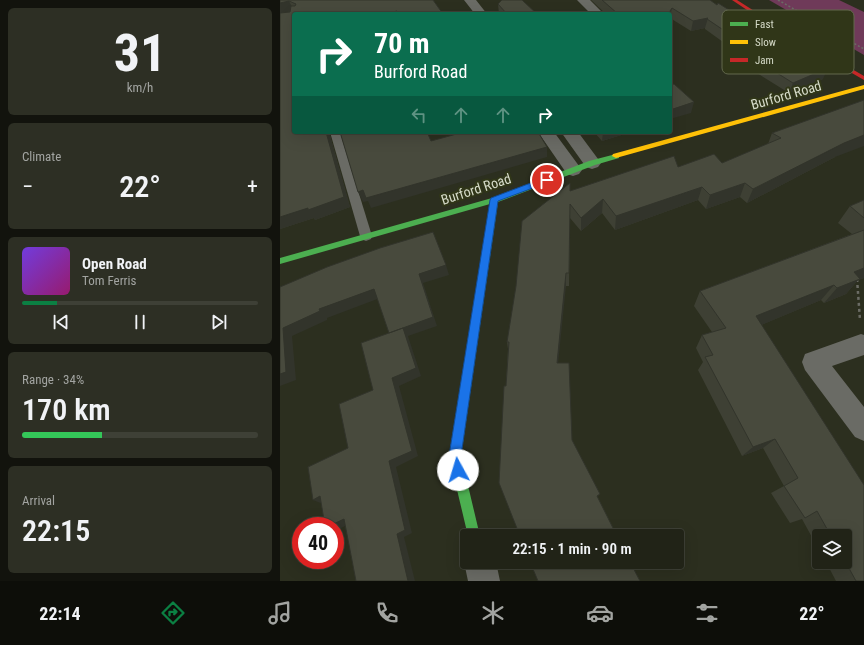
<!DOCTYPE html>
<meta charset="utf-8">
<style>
:root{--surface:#212317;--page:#2d2f24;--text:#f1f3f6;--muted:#a2a4a1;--line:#3e4036;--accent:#0b8043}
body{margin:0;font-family:"Roboto Condensed",sans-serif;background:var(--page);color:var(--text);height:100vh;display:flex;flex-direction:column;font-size:15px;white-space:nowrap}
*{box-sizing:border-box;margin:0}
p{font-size:13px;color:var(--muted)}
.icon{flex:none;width:22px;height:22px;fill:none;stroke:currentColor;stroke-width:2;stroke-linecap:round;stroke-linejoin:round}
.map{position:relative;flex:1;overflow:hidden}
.sheet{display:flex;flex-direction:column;gap:8px;padding:8px;background:#12130d;width:280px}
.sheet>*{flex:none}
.banner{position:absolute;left:12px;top:12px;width:380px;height:122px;border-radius:4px;box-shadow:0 4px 16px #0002,0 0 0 1px var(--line);background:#0b6e4f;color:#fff;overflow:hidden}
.buttons{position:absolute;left:532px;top:529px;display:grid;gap:8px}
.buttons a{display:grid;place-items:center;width:40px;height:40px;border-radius:4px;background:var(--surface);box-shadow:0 4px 16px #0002,0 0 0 1px var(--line);font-size:20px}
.speed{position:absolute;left:12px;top:517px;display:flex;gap:8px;font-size:20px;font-weight:700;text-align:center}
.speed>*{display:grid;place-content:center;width:52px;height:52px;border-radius:50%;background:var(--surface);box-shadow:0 4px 16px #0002,0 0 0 1px var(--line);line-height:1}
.speed .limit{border:6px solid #d22;background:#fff;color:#111}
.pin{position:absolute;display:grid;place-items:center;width:34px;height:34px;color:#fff;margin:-17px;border:2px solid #fff;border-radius:50%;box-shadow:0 1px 4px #0007}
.me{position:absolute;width:44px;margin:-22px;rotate:354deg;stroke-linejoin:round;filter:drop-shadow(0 0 3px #0008)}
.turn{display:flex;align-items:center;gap:14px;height:84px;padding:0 16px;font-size:18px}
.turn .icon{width:52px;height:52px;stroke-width:2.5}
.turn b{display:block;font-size:28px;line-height:34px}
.lanes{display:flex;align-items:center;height:38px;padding:0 16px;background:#0003;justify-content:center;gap:20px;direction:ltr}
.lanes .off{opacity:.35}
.big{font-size:30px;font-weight:600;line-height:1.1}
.sheet .widget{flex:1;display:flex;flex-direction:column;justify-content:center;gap:6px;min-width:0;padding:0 14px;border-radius:6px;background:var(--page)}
.sheet .dial{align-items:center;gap:0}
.dial b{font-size:52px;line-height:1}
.song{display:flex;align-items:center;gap:12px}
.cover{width:48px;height:48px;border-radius:6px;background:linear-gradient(135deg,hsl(260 70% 55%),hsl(320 70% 35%))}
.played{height:4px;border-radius:2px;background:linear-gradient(90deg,var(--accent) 15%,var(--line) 15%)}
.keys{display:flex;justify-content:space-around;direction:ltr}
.heat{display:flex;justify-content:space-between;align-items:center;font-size:22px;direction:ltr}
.charge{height:6px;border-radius:3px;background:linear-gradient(90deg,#34c759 34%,var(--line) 0)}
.trip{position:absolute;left:180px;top:529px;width:224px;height:40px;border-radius:4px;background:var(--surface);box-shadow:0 4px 16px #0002,0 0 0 1px var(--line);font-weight:600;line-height:40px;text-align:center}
.tabs{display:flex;height:64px;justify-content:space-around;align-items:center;background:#0d0e09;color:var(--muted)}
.tabs .icon{width:28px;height:28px}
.tabs .on{color:var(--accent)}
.tabs b{font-size:18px;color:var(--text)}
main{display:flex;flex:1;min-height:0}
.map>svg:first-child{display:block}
.green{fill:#6f3a59}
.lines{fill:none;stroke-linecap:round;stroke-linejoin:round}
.path-far1{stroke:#6b6c65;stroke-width:1.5;stroke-dasharray:2 2;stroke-linecap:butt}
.path{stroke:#6b6c65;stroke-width:2.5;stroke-dasharray:3 3;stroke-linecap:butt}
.lane{fill:#6a6b65;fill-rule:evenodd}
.street{fill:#6a6b65;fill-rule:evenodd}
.fast{fill:#4caf50;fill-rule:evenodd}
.slow{fill:#ffc107;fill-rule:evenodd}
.jam{fill:#c62828;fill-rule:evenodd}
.wall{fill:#3e4034}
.shaded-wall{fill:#32342b}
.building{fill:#484a3d;stroke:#32342b}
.route{fill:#1a73e8;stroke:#114b97}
.labels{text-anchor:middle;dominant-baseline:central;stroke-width:4;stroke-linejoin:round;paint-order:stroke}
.street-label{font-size:14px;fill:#d6dbc9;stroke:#303618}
.key{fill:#303618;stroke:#62684d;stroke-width:1}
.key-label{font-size:11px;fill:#d6dbc9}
</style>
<main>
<section class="sheet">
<div class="widget dial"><b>31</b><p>km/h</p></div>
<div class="widget"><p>Climate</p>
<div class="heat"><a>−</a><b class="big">22°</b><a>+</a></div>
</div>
<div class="widget">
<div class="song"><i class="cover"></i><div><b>Open Road</b><p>Tom Ferris</p></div></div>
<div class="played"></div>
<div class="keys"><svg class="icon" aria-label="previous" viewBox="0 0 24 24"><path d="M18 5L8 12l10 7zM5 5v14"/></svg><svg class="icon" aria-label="pause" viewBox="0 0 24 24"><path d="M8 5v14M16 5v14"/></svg><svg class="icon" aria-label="next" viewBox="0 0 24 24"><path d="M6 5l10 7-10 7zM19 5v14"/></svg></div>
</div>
<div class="widget"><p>Range · 34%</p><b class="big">170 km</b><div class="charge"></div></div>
<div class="widget"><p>Arrival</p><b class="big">22:15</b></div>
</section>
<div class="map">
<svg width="584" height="581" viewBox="0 0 584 581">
<rect width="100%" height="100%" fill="#2c2f1f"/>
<!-- green -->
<path class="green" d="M489,0h70l25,12v43z"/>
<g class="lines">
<!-- path-far1 -->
<path class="path-far1" d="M498,0l86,49"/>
<!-- path -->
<path class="path" d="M577,279l3,41"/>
<!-- lane -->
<path class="lane" d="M50,132h10l32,104 -1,3 -5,2 -5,-2 -1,-3z"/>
<!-- street -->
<path class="street" d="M184,0h12l11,14h-12z
M297,0h13l14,14h-13z
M258,132h16l28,38 -3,4 -6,2 -6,-2z
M281,132h17l23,31 -3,4 -6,2 -6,-2z
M581,334l3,1v20l-32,11 32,41v34l-9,-4 -50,-67 -3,-8 3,-8z
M187,555v7h29l4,19h-32l-4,-19z"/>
<!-- fast -->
<path class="fast" d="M336,154h3v4l-24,7 -97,37 -37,254 19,80h-12l-19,-80 41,-252 -210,60v-6l212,-60 97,-37z"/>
<!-- slow -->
<path class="slow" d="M584,85v4l-248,69 -4,-2 1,-2z"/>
<!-- jam -->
<path class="jam" d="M452,0h5l44,28 83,48v4l-87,-50z"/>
</g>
<!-- wall -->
<path class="wall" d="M0,0h153l10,14h-149v118h35l21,75 -35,13 -1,-2 -34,11z
M311,0h119l113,79 -34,14 -32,-20 2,-5 -54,-39v-1l-14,3 -21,-13v-4h-64z
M218,4l39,10h-38z
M314,132h37l-29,9z
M492,133l63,24 -88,46 -7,-6 -34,12 -8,-9 -83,30 -13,-17 -21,18 -11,-13 -1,68h-3l-60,100 2,-37 -1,-7 63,-151 108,-24 44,-4 46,-19z
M584,200v78l-6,2 -12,14 -22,9 -3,-3 -60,25 103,256h-28l-10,-19h19v-26h-26v14l-17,-31 -12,4 -19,-30 13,-7 -21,-38 -21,8 -44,-86 5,-8 -7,-14 6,-13 10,-3 -18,-26 6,-15 152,-57 -14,-11 12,-17z"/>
<!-- shaded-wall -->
<path class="shaded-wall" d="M9,1l5,10 -14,2v-10z
M392,8l-2,10v-4h-2z
M117,11l1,3h-13z
M428,18l-3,10 -14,3 2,-10z
M548,68l-5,11 -34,14 4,-10z
M414,102l-3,11 -21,6v-9z
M46,132h3l21,75 -35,13 -1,-2 -34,11v-12z
M323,132h28l-29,9z
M584,135v11l-29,11 -88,46 6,-14 91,-46z
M267,147v10l-176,51 -3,-7 -5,1 -5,-10 5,-2z
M465,183l-5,14 -34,12 4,-14z
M422,187l-4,13 -83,30 1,-14z
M323,199l-1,14 -21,18v-13z
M166,265l3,10 -26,8 14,43 -29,10 13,40 -22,10 19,70 -22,11 16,66 -8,4 11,44h-7l-11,-47 -8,-73 6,-120 24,-67z
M584,268v10l-6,2 -12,14 -22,9 13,-15 17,-16z
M286,273v13l-9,88v-11z
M554,285l-13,15 -74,31 9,-15z
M94,289l6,9 -53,20v2l-35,16 4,44 -16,6v-12l3,-46 36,-19z
M495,439l-12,9 -21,8 11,-9z
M40,496l3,8 -10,-4z
M64,519l9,3 -18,9v-5h-6z"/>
<!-- building -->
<path class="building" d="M0,0h153l10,14h-43l-3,-3 -12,3h-91v118h32l18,65 -36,13v-2l-28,9v-204l10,-1 1,-6h4l1,-2 -7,-3 -9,2z
M222,0h20l15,14h-30l-9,-10z
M322,0h108l7,5 1,-2 67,42 4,-1 39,24 -35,15 -32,-20 7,-3 -61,-41 1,-1 -15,3 -21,-13 -4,6h-50z
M394,84l20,18 -24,8v-25z
M584,100v35l-20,8 -91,46 -8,-6 -35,12 -8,-8 -86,29 -13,-17 -22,19 -11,-14 -1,69h-3l-9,90h12l3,77 28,54 -3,2 20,40h-97l-21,-53 5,-97h2l3,-44h-2l9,-56 6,-65 48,-38v8l104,-35 4,11 36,-13 8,9 59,-25 -9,-5z
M60,132h87l4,9 33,-9h74l9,15 -181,51 -3,-8 -5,2z
M584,200v18l-14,-12z
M584,230v38l-10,4 6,7 -23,9 -3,-3 -78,31 108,169v96h-8l-11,-20v-25h-14l-14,-25 -12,7 -21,-32 14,-8 -23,-39 -22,8 -48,-90 8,-2 -11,-20 24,-7 -26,-37z
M153,232l13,33 -27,9 14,43 -44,16 -15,-44 -55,20 1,2 -37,17 3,44 -6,2v-87l47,-20 53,-19z
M123,328l13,40 -24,10 20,73 -23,10 16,69 -8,4 11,47h-52l-12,-62 -15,7h-4l-5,-30 -7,4 -5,-33 40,-19 -9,-44 34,-14 -12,-47z
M250,562h100l10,19h-102z"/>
<!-- route -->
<path class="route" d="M264,178h3l3,2 -1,2 -51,19 -37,255 3,14 -2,4 -4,1 -4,-1 -5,-18 41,-256 1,-2z"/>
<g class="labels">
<!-- street labels -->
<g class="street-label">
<text transform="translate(506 95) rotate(-16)">Burford Road</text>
<text transform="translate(196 189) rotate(-18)">Burford Road</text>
</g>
</g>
<!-- legend -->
<rect x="442" y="10" width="132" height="64" rx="6" class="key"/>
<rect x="450" y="22" width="18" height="4" fill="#4caf50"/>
<rect x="450" y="40" width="18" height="4" fill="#ffc107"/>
<rect x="450" y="58" width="18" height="4" fill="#c62828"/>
<g class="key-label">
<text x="475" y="28">Fast</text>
<text x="475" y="46">Slow</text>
<text x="475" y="64">Jam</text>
</g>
</svg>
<div class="buttons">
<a><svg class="icon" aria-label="layers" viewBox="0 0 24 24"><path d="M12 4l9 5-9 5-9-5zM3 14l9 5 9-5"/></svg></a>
</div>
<div class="speed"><div class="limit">40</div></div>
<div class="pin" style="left:267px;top:180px;background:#d93025"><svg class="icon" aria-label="arrive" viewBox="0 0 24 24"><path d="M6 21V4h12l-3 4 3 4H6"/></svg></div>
<svg class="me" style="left:178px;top:470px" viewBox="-20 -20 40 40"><circle r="19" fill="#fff"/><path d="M0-13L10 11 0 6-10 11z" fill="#1a73e8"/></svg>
<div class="trip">22:15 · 1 min · 90 m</div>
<div class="banner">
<div class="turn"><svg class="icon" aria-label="right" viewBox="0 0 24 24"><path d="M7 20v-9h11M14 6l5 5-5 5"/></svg><div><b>70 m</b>Burford Road</div></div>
<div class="lanes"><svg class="icon off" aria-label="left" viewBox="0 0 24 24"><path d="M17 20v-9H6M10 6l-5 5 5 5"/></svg><svg class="icon off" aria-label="ahead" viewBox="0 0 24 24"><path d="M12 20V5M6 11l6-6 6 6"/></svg><svg class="icon off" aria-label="ahead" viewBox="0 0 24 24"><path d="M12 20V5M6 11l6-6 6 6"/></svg><svg class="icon" aria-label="right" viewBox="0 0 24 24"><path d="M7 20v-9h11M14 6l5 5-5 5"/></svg></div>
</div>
</div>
</main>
<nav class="tabs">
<b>22:14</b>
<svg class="icon on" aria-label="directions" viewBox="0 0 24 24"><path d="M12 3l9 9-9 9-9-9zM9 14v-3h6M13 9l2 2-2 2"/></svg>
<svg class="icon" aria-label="music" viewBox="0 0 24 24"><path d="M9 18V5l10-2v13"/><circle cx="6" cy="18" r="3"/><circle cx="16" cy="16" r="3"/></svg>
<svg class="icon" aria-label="phone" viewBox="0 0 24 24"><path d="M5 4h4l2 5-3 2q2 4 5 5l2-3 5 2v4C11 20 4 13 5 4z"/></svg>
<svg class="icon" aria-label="climate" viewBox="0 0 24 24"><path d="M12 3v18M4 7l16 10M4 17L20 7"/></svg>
<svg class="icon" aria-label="car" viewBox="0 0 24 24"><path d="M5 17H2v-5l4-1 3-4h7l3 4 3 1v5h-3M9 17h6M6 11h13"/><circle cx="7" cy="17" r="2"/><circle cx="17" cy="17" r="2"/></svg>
<svg class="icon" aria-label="filters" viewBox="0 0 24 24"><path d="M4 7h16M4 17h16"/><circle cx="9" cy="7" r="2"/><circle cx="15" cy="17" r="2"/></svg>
<b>22°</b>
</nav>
